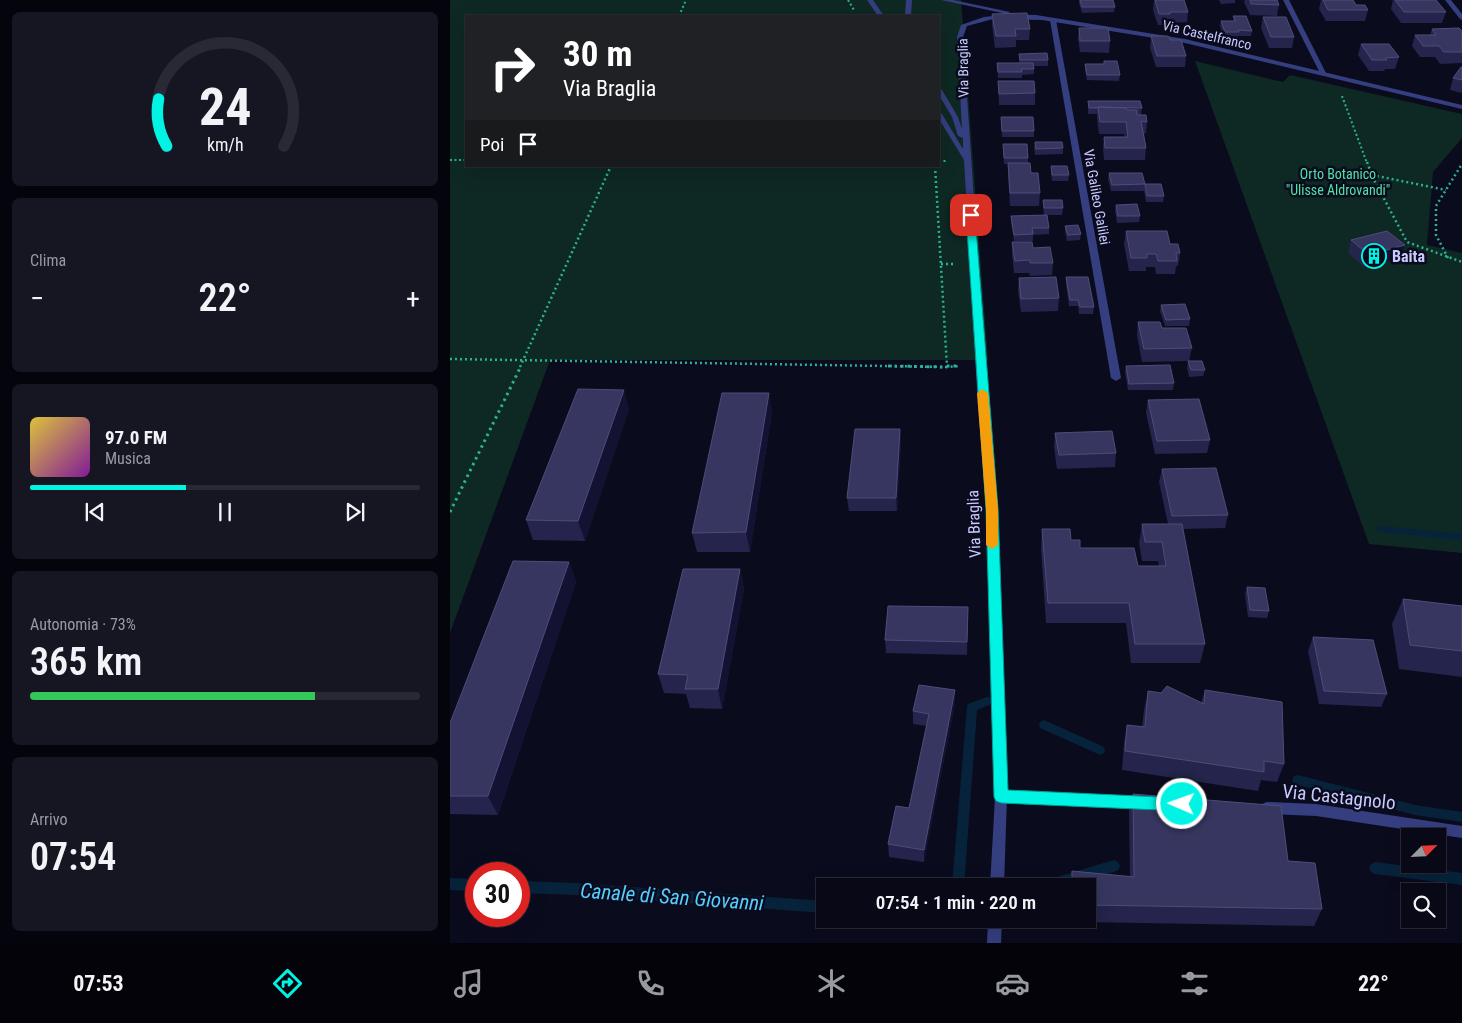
<!DOCTYPE html>
<html lang="it">
<meta charset="utf-8">
<style>
:root{--surface:#080816;--page:#161623;--text:#f1f3f6;--muted:#989aa1;--line:#292935;--accent:#00f3e3}
body{margin:0;font-family:"Roboto Condensed",sans-serif;background:var(--page);color:var(--text);height:100vh;display:flex;flex-direction:column;font-size:19px;white-space:nowrap}
*{box-sizing:border-box;margin:0}
p{font-size:16px;color:var(--muted)}
.icon{flex:none;width:28px;height:28px;fill:none;stroke:currentColor;stroke-width:2;stroke-linecap:round;stroke-linejoin:round}
.map{position:relative;flex:1;overflow:hidden}
.details{display:flex;flex-direction:column;gap:12px;padding:12px;background:#04040c;width:450px}
.details>*{flex:none}
.banner{position:absolute;left:15px;top:15px;width:475px;height:152px;border-radius:0px;box-shadow:0 5px 20px #0002,0 0 0 1px var(--line);background:#202124;color:#fff;overflow:hidden}
.needle{width:32px;rotate:66deg}
.tools{position:absolute;left:951px;top:828px;display:grid;gap:10px}
.tools a{display:grid;place-items:center;width:45px;height:45px;border-radius:0px;background:var(--surface);box-shadow:0 5px 20px #0002,0 0 0 1px var(--line);font-size:25px}
.speed{position:absolute;left:15px;top:862px;display:flex;gap:10px;font-size:25px;font-weight:700;text-align:center}
.speed>*{display:grid;place-content:center;width:65px;height:65px;border-radius:50%;background:var(--surface);box-shadow:0 5px 20px #0002,0 0 0 1px var(--line);line-height:1}
.speed .limit{border:8px solid #d22;background:#fff;color:#111}
.pin{position:absolute;display:grid;place-items:center;width:42px;height:42px;color:#fff;margin:-21px;border-radius:10px;box-shadow:0 2px 8px #0006}
.me{position:absolute;width:55px;margin:-28px;rotate:272deg;stroke-linejoin:round;filter:drop-shadow(0 0 4px #0008)}
.turn{display:flex;align-items:center;gap:18px;height:105px;padding:0 15px;font-size:22px}
.turn .icon{width:65px;height:65px;stroke-width:2.5}
.turn b{display:block;font-size:35px;line-height:42px}
.then{display:flex;align-items:center;height:48px;padding:0 15px;background:#0003;gap:10px;font-size:19px}
.big{font-size:38px;font-weight:600;line-height:1.1}
.details .widget{flex:1;display:flex;flex-direction:column;justify-content:center;gap:8px;min-width:0;padding:0 18px;border-radius:8px;background:var(--page)}
.details .dial{align-items:center;gap:0}
.dial svg{height:130px;overflow:visible;fill:none;stroke:var(--line);stroke-width:7;stroke-linecap:round;text-anchor:middle}
.dial text{fill:var(--text);stroke:none}
.song{display:flex;align-items:center;gap:15px}
.cover{width:60px;height:60px;border-radius:8px;background:linear-gradient(135deg,hsl(50 70% 55%),hsl(290 70% 35%))}
.played{height:5px;border-radius:2px;background:linear-gradient(90deg,var(--accent) 40%,var(--line) 40%)}
.keys{display:flex;justify-content:space-around;direction:ltr}
.heat{display:flex;justify-content:space-between;align-items:center;font-size:28px;direction:ltr}
.charge{height:8px;border-radius:4px;background:linear-gradient(90deg,#34c759 73%,var(--line) 0)}
.trip{position:absolute;left:366px;top:878px;width:280px;height:50px;border-radius:0px;background:var(--surface);box-shadow:0 5px 20px #0002,0 0 0 1px var(--line);font-weight:600;line-height:50px;text-align:center}
.menu{display:flex;height:80px;justify-content:space-around;align-items:center;background:#030309;color:var(--muted)}
.menu .icon{width:35px;height:35px}
.menu .active{color:var(--accent)}
.menu b{font-size:22px;color:var(--text)}
main{display:flex;flex:1;min-height:0}
.map>svg:first-child{display:block}
.green{fill:#0e2823;fill-rule:evenodd}
.lines{fill:none;stroke-linecap:round;stroke-linejoin:round}
.stream{fill:#07233b;fill-rule:evenodd}
.path-far2{stroke:#2ab293;stroke-width:2;stroke-dasharray:2 2.5;stroke-linecap:butt}
.path-far1{stroke:#2ab293;stroke-width:2.5;stroke-dasharray:2 3;stroke-linecap:butt}
.path{stroke:#2ab293;stroke-width:3;stroke-dasharray:2.5 4;stroke-linecap:butt}
.minor{fill:#353e7f;fill-rule:evenodd}
.tertiary{fill:#353e7f;fill-rule:evenodd}
.wall{fill:#24244c}
.shaded-wall{fill:#131232}
.building{fill:#363660;stroke:#4d4d79}
.route{fill:#00f3e3;stroke:#009e94}
.slow{fill:#f59e0b}
.labels{text-anchor:middle;dominant-baseline:central;stroke-width:5;stroke-linejoin:round;paint-order:stroke}
.far-street-label{font-size:14px;fill:#c8cbff;stroke:#0b0b1e}
.far-park-label{font-size:14px;fill:#52e1a5;stroke:#0b0b1e}
.poi-label{font-size:16px;font-weight:bold;fill:#c8cbff;stroke:#0b0b1e;text-anchor:start}
.street-label{font-size:16px;fill:#c8cbff;stroke:#0b0b1e}
.near-street-label{font-size:19px;fill:#c8cbff;stroke:#0b0b1e}
.near-water-label{font-size:21px;font-style:italic;fill:#56cdff;stroke:#0b0b1e}
</style>
<main>
<section class="details">
<div class="widget dial"><svg viewBox="0 0 100 80">
<path d="M14 69A42 42 0 1 1 86 69"/>
<path d="M14 69A42 42 0 0 1 9 40" stroke="#00f3e3"/>
<text x="50" y="56" font-size="32" font-weight="700">24</text>
<text x="50" y="72" font-size="11">km/h</text>
</svg></div>
<div class="widget"><p>Clima</p>
<div class="heat"><a>−</a><b class="big">22°</b><a>+</a></div>
</div>
<div class="widget">
<div class="song"><i class="cover"></i><div><b>97.0 FM</b><p>Musica</p></div></div>
<div class="played"></div>
<div class="keys"><svg class="icon" aria-label="previous" viewBox="0 0 24 24"><path d="M18 5L8 12l10 7zM5 5v14"/></svg><svg class="icon" aria-label="pause" viewBox="0 0 24 24"><path d="M8 5v14M16 5v14"/></svg><svg class="icon" aria-label="next" viewBox="0 0 24 24"><path d="M6 5l10 7-10 7zM19 5v14"/></svg></div>
</div>
<div class="widget"><p>Autonomia · 73%</p><b class="big">365 km</b><div class="charge"></div></div>
<div class="widget"><p>Arrivo</p><b class="big">07:54</b></div>
</section>
<div class="map">
<svg width="1012" height="943" viewBox="0 0 1012 943">
<rect width="100%" height="100%" fill="#0b0b1e"/>
<!-- green -->
<path class="green" d="M0,0h511l27,360h-438l-100,273zM16,16h473v150h-473z
M745,61l88,21 7,-7 172,39v24l-29,34 -6,73 35,8v300l-93,-9z"/>
<g class="lines">
<!-- stream -->
<path class="stream" d="M931,526l81,8v6l-81,-8 -3,-1 -2,-2 2,-2z
M537,697l4,1 1,3 -1,3 -14,6 -13,176h-12l15,-179 1,-3z
M594,720l60,27 1,3 -1,3 -4,2 -4,-2 -56,-25 -1,-3 1,-3z
M848,775l117,30 47,7v10l-47,-7 -117,-30 -4,-1 -2,-4 2,-4z
M664,860l4,2 2,4 -2,4 -4,2 -49,14h-24l2,-4 4,-2z
M925,862l87,11v12l-87,-11 -4,-2 -2,-4 2,-4z
M0,878l26,1v12l-26,-1z
M69,881l57,2 249,18v12l-249,-18 -57,-2z"/>
<!-- path-far2 -->
<path class="path-far2" d="M398,0l6,10
M229,16l7,-16
M892,96l25,67
M0,160h16
M489,161h9"/>
<!-- path-far1 -->
<path class="path-far1" d="M917,162l6,16 34,64 55,20
M485,166l12,201 13,-1
M922,175l74,15
M998,258l-12,-23v-29l26,-42
M491,264h14
M0,359l497,8
M70,367l91,-201"/>
<!-- path -->
<path class="path" d="M438,366l59,1
M497,366h12
M0,512l71,-146"/>
<!-- minor -->
<path class="minor" d="M833,0h6l38,75 -1,1 -5,-1z
M995,0h6l11,14v6l-2,-1z
M603,18l3,2 65,358 -5,3 -5,-3 -61,-358z
M551,791l142,6 5,2 1,4 -1,4 -5,2 -142,-6 -5,-2 -1,-4 1,-4z
M817,802l49,2 146,22v12l-146,-22 -49,-2 -5,-2 -2,-4 2,-4z"/>
<!-- tertiary -->
<path class="tertiary" d="M417,0h6l11,16h-6z
M456,0h6l-1,16h-6z
M491,0h12l57,12 -3,2z
M561,14l25,1 149,24 277,66v4l-277,-66 -143,-23 -49,-1 -26,7 -4,11 25,370 9,102 10,288 -3,89h-14l5,-89 -8,-288 -9,-102 -14,-247 -25,-41v-7l3,2 21,35v-11l-5,-2 -6,-19 -13,-22v-7l3,2 16,27 4,12 -5,-92 4,-12 23,-8z
M538,919h14l-1,24h-14z"/>
</g>
<!-- wall -->
<path class="wall" d="M629,0h34l2,7 -1,5 -32,1 -3,-10z
M704,0h30l4,12 -1,10 -18,1v2h-11l-5,-15z
M769,0h16v3l-14,1z
M795,0h32l2,5 -2,11 -27,-1 -6,-13z
M871,0h32l3,5 12,5 -3,11h-39l-7,-12z
M943,0h43l10,12 -4,11h-41l-10,-14z
M542,14l38,15 -1,11h-13v7l-21,1 -3,-23z
M783,16l19,15 -1,5h-13v2h-14l-4,-12 1,-5h12z
M813,17l31,20 -2,11h-23l-8,-20z
M629,28l31,13 -1,12 -29,-1 -2,-13z
M982,29l30,2v32l-22,1 -5,-7h-15l-8,-11 3,-11h15z
M701,36l19,4 16,16 -1,11h-29l-6,-19z
M911,44l38,13 -4,12h-10l-1,2h-15l-11,-16z
M569,54l29,6v6h-14v8l-12,1v3h-24l-1,-15h22z
M654,61l16,14 -1,6 -32,-1 -2,-10v-6h19z
M1012,67v26l-12,-3 3,-12z
M548,81l37,12v12h-36z
M638,101l54,7 -1,6 6,8 -1,12 -2,-1 2,15 -1,12h-41l-1,-11 1,-12h21l-1,-3h-25l-2,-15v-5h-9z
M551,117l33,14v6h-32z
M585,142l28,6v6l-28,1 -1,-7z
M553,144l25,14v5l3,10 9,20 -1,13h-29l-2,-31v-11h-4z
M601,166l18,9 -1,6h-16l-1,-8z
M659,173l36,11 19,12 -1,6h-17l-2,-11h-33l-3,-12z
M593,200l20,8 -1,7h-18l-1,-8z
M666,205l24,11 -1,6 -22,1 -2,-12z
M561,216l38,12v6l-16,1v6h-19l-3,-19z
M615,226l16,8 -1,6 -13,1 -2,-9z
M676,231l44,13 10,9 -2,13h-2l-1,8h-19l-1,-7h-9v4h-17l-5,-27z
M901,240l54,5 -4,13 -36,10 -17,-15z
M562,242l21,6 20,15 -1,12 -22,1 -1,-3h-15l-2,-18z
M616,277l28,30 -1,7h-14l-1,-8h-9l-3,-22z
M569,278l40,20 -1,13 -37,1 -3,-21z
M711,305l29,14 -1,7h-24l-5,-15z
M688,322l24,6 30,20 -3,13 16,9 -2,6 -14,1 -2,-9 1,-7 -46,1 -5,-27z
M676,366l48,17 -1,7h-45l-3,-18z
M698,400l62,40 -3,13 -52,1 -9,-41z
M179,409l-44,132 -52,-1 -7,-20z
M322,412l-22,140h-53l-5,-19z
M450,429l1,13 -4,69h-48l-2,-13z
M605,433l61,20 -1,14 -58,2 -3,-22z
M712,469l66,46 -3,13 -42,1 22,115 -5,19h-69l-5,-40h-80l-5,-74 1,-20 29,11 9,8 58,18h21l-1,-5h-16l-3,-18 3,-19h26l-9,-42z
M119,562l7,20 -78,233 -48,-1v-91z
M290,569l4,20 -22,120 -32,-1 -4,-14 -22,-1 -6,-19z
M797,587l22,24 -2,7 -19,-1 -3,-23z
M953,599l59,7v71l-63,-8 -7,-45z
M518,607l-1,48 -81,-2 -1,-13z
M863,637l74,57 -6,13 -62,-3 -11,-53z
M505,690v13l-31,159 -35,-5 -1,-13 21,-36 18,-82 -14,-2v-13z
M755,690l79,74 -7,18 -16,-2 -3,11 -136,-21 2,-27 3,-18 15,2 2,-17 4,-19 53,12z
M683,794l155,67 34,48 -8,17 -231,-4 -3,-3h8v-33h-18l2,-15 58,5 -1,-64z"/>
<!-- shaded-wall -->
<path class="shaded-wall" d="M955,245l-4,13 -36,10 4,-13z
M174,390l5,19 -44,132 -7,-20z
M319,393l3,19 -22,140 -4,-20z
M450,429l1,13 -4,69 -1,-13z
M119,562l7,20 -78,233 -10,-19z
M290,569l4,20 -22,120 -4,-20z
M505,690v13l-31,159v-12z"/>
<!-- building -->
<path class="building" d="M630,0h33l2,7h-33z
M705,0h29l4,12h-18v2h-11z
M800,0h27l2,5 -28,-1z
M873,0h30l3,5h9l3,5h-40z
M945,0h41l10,12h-42z
M577,13l3,16h-15l1,7h-20l-4,-22z
M783,16h13l6,15 -14,-1 1,2h-14l-4,-11h15z
M813,17h23l8,20h-23z
M629,28h29l2,13h-30z
M1009,28l3,3v21h-18l-5,-6h-16l-8,-11h21l-4,-6z
M701,36h17l2,4h11l5,16h-29z
M911,44h28l10,13 -14,1 2,2h-15z
M597,53l1,7h-28l-1,-6z
M654,61h13l3,14h-33l-2,-11h19z
M547,63h36l1,6h-13l1,3h-24z
M1011,67h1v13l-9,-2z
M548,81h36l1,12 -36,1z
M638,101h52l2,7 -44,-1v1h-9z
M648,107l28,1 1,2h10v5h9l1,7 -6,-1 5,27h-41l-1,-11h24l-2,-15h-26z
M551,117h32l1,14h-32z
M585,142h27l1,6 -27,1z
M553,144h24l1,14h-24z
M558,163h22l1,10h7l2,20h-30z
M601,166h16l2,9h-17z
M659,173h33l3,11h16l3,12h-17l-2,-12 -33,1z
M593,200h19l1,8h-19z
M687,204l3,12h-22l-2,-11z
M597,215l2,13h-17l1,6 -19,1 -3,-19z
M628,225l3,9 -13,1 -3,-9z
M676,231h41l3,13h8l2,9h-4l1,8h-19l-2,-7h-9v4h-16z
M937,231l18,14 -36,10 -18,-15z
M562,242h20l1,6 17,-1 3,16h-23v-3l-15,1z
M606,277l3,21 -38,1 -2,-21z
M616,277h22l6,30h-14l-2,-7h-8z
M735,304l5,15 -24,1 -5,-15z
M688,322h22l2,6h24l6,20 -48,1z
M738,361h14l3,9h-14z
M720,365l4,18 -45,1 -3,-18z
M128,389l46,1 -46,131 -52,-1z
M272,393h47l-23,139 -54,1z
M749,399l11,41 -53,1 -9,-41z
M405,429h45l-4,69h-49z
M662,431l4,22 -57,2 -4,-22z
M766,468l12,47 -56,1 -10,-47z
M692,524h40l23,120h-70l-6,-41h-81l-6,-74h28l1,11h9v8h54l4,18h28l-4,-24h-17z
M63,561l56,1 -81,234h-38v-73z
M233,569h57l-22,120h-33l3,-14 -30,-1z
M797,587l18,1 4,23 -19,-1z
M953,599l59,7v45l-52,-6z
M438,606l80,1 -1,35 -82,-2z
M863,637l60,3 14,54 -63,-3z
M469,685l36,5 -31,160 -36,-6 8,-38 13,2 20,-94 -16,-3z
M717,686l37,18 1,-14 77,12 2,62 -20,-3v11l-139,-21 2,-26 18,2 3,-36 13,2z
M683,794l148,12 7,55 27,2 7,46 -234,-4v-19h-16v-15l62,6z"/>
<!-- route -->
<path class="route" d="M521,213l4,2 23,294 10,281 174,8 5,2 2,4 -2,5 -5,2 -181,-8 -5,-2 -2,-4 -8,-288 -20,-294z"/>
<!-- slow -->
<path class="slow" d="M532,389l6,4 10,116v36l-6,4 -6,-4v-36l-9,-116z"/>
<!-- icons -->
<defs>
<symbol id="building-ring" viewBox="-11 -11 22 22"><circle r="9.5" fill="#0b0b1e" stroke="#00f3e3" stroke-width="1.5"/><path d="M-4-6H4V6H1V3H-1V6H-4ZM-2.5-4.3h1.7v1.8h-1.7ZM.8-4.3h1.7v1.8H.8ZM-2.5-1h1.7V.8h-1.7ZM.8-1h1.7V.8H.8Z" fill="#00f3e3"/></symbol>
</defs>
<g fill-rule="evenodd">
<use href="#building-ring" x="910" y="242" width="28" height="28"/>
</g>
<g class="labels">
<!-- far-street labels -->
<g class="far-street-label">
<text transform="translate(757 35) rotate(13)">Via Castelfranco</text>
<text transform="translate(513 68) rotate(-91)">Via Braglia</text>
<text transform="translate(647 197) rotate(80)">Via Galileo Galilei</text>
</g>
<!-- far-park labels -->
<g class="far-park-label">
<text x="888" y="174">Orto Botanico<tspan x="888" dy="16">"Ulisse Aldrovandi"</tspan></text>
</g>
<!-- poi labels -->
<g class="poi-label">
<text x="942" y="256">Baita</text>
</g>
<!-- street labels -->
<g class="street-label">
<text transform="translate(524 524) rotate(-92)">Via Braglia</text>
</g>
<!-- near-street labels -->
<g class="near-street-label">
<text transform="translate(889 797) rotate(6)">Via Castagnolo</text>
</g>
<!-- near-water labels -->
<g class="near-water-label">
<text transform="translate(222 897) rotate(4)">Canale di San Giovanni</text>
</g>
</g>
</svg>
<div class="tools">
<a><svg class="needle" viewBox="-14 -14 28 28"><path d="M0-13l5 13h-10z" fill="#e53935"/><path d="M0 13l5-13h-10z" fill="#989aa1"/></svg></a>
<a><svg class="icon" aria-label="search" viewBox="0 0 24 24"><circle cx="10" cy="10" r="6"/><path d="M15 15l6 6"/></svg></a>
</div>
<div class="speed"><div class="limit">30</div></div>
<div class="pin" style="left:521px;top:215px;background:#d93025"><svg class="icon" aria-label="arrive" viewBox="0 0 24 24"><path d="M6 21V4h12l-3 4 3 4H6"/></svg></div>
<svg class="me" style="left:732px;top:804px" viewBox="-20 -20 40 40"><circle r="17" fill="#00f3e3" stroke="#fff" stroke-width="3"/><path d="M0-11L8 9 0 5-8 9z" fill="#fff"/></svg>
<div class="trip">07:54 · 1 min · 220 m</div>
<div class="banner">
<div class="turn"><svg class="icon" aria-label="right" viewBox="0 0 24 24"><path d="M7 20v-9h11M14 6l5 5-5 5"/></svg><div><b>30 m</b>Via Braglia</div></div>
<div class="then">Poi<svg class="icon" aria-label="arrive" viewBox="0 0 24 24"><path d="M6 21V4h12l-3 4 3 4H6"/></svg></div>
</div>
</div>
</main>
<nav class="menu">
<b>07:53</b>
<svg class="icon active" aria-label="directions" viewBox="0 0 24 24"><path d="M12 3l9 9-9 9-9-9zM9 14v-3h6M13 9l2 2-2 2"/></svg>
<svg class="icon" aria-label="music" viewBox="0 0 24 24"><path d="M9 18V5l10-2v13"/><circle cx="6" cy="18" r="3"/><circle cx="16" cy="16" r="3"/></svg>
<svg class="icon" aria-label="phone" viewBox="0 0 24 24"><path d="M5 4h4l2 5-3 2q2 4 5 5l2-3 5 2v4C11 20 4 13 5 4z"/></svg>
<svg class="icon" aria-label="climate" viewBox="0 0 24 24"><path d="M12 3v18M4 7l16 10M4 17L20 7"/></svg>
<svg class="icon" aria-label="car" viewBox="0 0 24 24"><path d="M5 17H2v-5l4-1 3-4h7l3 4 3 1v5h-3M9 17h6M6 11h13"/><circle cx="7" cy="17" r="2"/><circle cx="17" cy="17" r="2"/></svg>
<svg class="icon" aria-label="filters" viewBox="0 0 24 24"><path d="M4 7h16M4 17h16"/><circle cx="9" cy="7" r="2"/><circle cx="15" cy="17" r="2"/></svg>
<b>22°</b>
</nav>
